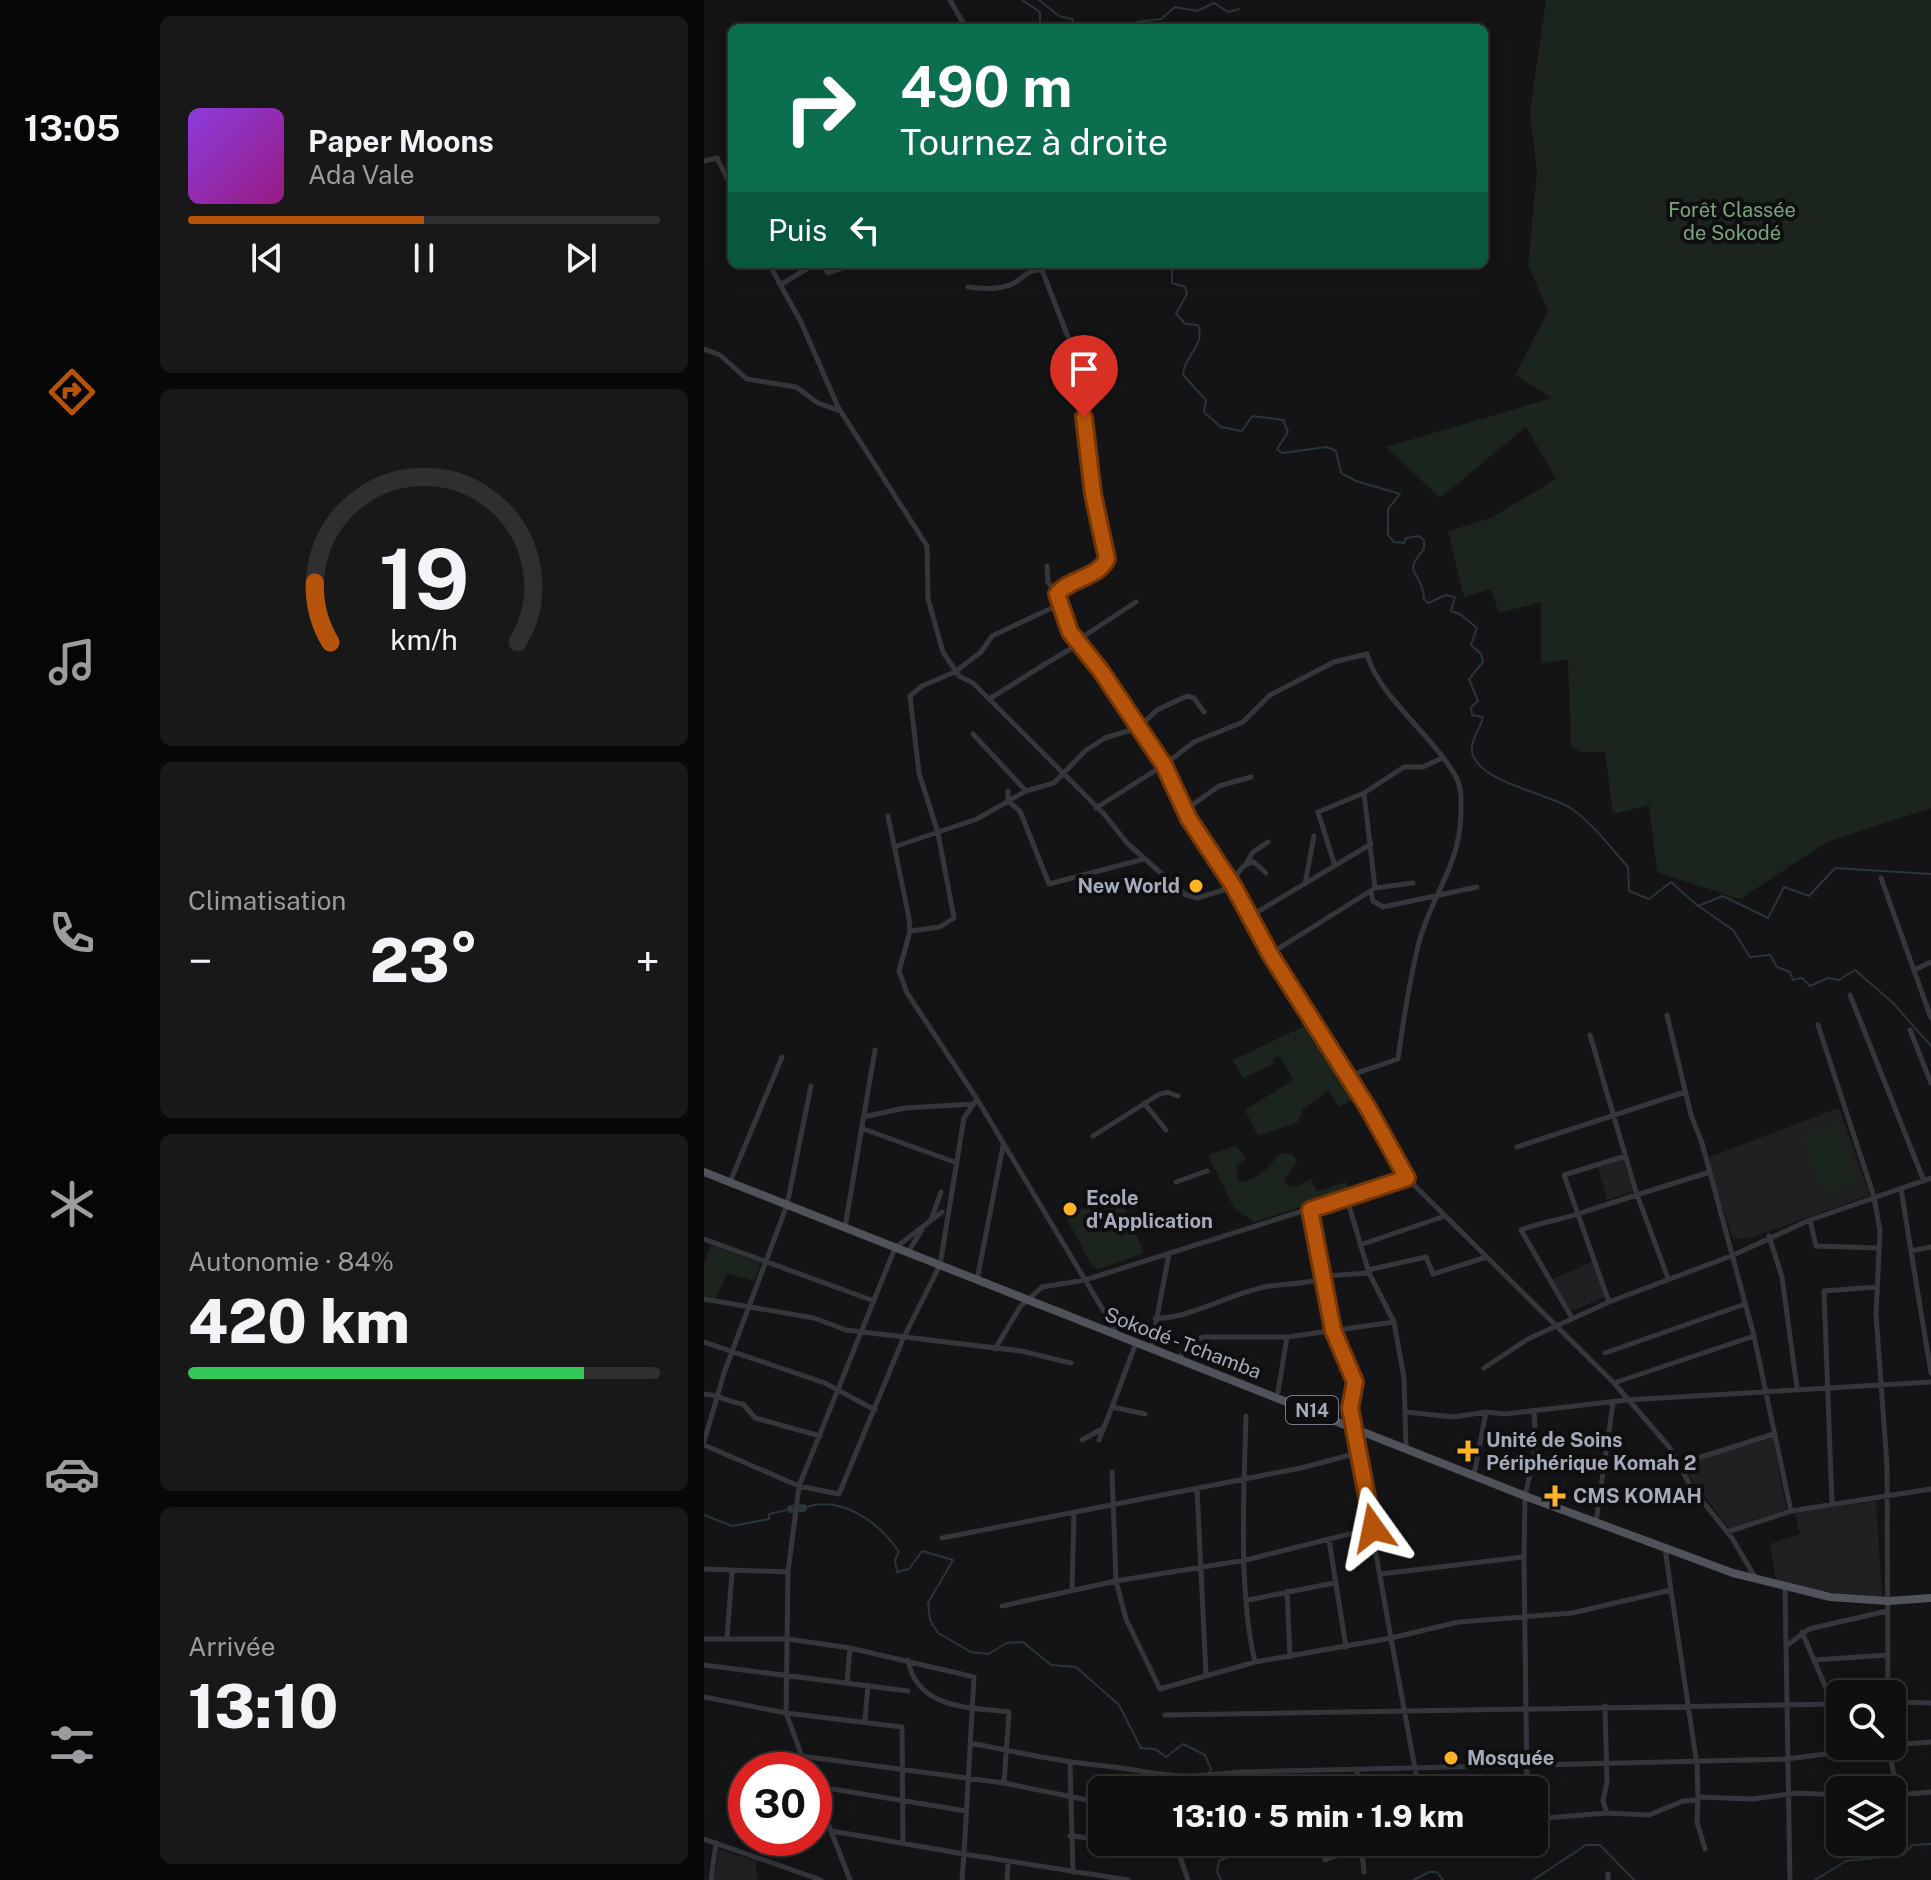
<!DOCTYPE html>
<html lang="fr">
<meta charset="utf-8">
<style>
:root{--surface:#0f0f10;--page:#181819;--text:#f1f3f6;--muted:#9b9c9f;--line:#2f2f30;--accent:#b45309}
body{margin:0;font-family:"Public Sans",sans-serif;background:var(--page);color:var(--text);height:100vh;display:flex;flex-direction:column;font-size:30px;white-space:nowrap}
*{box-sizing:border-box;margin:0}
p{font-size:26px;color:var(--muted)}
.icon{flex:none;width:44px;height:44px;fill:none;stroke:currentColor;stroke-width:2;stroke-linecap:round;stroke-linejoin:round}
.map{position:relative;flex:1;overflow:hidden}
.panel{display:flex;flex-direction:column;gap:16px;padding:16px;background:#080809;width:560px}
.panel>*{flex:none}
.guide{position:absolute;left:24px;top:24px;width:760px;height:244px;border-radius:12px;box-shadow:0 4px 20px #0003,0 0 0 2px var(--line);background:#0b6e4f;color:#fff;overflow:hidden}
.buttons{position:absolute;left:1122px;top:1680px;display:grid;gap:16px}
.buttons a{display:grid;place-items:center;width:80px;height:80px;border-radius:12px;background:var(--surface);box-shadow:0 4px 20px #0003,0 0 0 2px var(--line);font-size:40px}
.speed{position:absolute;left:24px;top:1752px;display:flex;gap:16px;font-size:40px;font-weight:700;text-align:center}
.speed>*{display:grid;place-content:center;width:104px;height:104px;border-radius:50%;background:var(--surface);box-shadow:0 4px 20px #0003,0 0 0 2px var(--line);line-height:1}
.speed .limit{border:12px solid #d22;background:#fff;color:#111}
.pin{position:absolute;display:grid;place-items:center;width:68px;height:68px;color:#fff;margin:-82px -34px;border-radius:50% 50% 50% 0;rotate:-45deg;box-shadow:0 0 8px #0007}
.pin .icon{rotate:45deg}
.me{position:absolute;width:88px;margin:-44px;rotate:348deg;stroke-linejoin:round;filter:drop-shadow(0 0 6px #0008)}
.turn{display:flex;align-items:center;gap:28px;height:168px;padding:0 40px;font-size:36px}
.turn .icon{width:104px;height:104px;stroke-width:2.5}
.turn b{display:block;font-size:56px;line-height:68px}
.then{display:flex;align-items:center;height:76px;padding:0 40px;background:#0003;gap:16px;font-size:30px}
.big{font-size:60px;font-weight:800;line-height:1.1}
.panel .widget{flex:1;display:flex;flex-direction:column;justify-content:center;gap:12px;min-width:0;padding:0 28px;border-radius:12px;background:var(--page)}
.panel .dial{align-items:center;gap:0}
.dial svg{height:208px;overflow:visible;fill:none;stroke:var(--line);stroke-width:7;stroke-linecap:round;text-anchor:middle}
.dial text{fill:var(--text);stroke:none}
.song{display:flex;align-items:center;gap:24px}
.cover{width:96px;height:96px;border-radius:12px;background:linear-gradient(135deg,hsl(270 70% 55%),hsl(310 70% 35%))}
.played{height:8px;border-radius:4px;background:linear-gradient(90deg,var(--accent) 50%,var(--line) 50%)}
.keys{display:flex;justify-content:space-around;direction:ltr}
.heat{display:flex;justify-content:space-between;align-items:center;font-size:44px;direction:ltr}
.charge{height:12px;border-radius:6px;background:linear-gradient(90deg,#34c759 84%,var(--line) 0)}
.trip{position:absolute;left:384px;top:1776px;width:460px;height:80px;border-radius:12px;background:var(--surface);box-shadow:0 4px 20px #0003,0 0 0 2px var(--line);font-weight:800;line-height:80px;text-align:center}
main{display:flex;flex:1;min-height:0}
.tab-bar{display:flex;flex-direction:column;width:144px;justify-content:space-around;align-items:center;background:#060606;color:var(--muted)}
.tab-bar .icon{width:56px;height:56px}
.tab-bar .current{color:var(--accent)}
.tab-bar b{font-size:36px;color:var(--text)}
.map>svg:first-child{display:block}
.built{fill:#202023}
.green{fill:#1c251d}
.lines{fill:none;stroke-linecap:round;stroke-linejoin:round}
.stream{stroke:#29343b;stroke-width:2}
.river{stroke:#29343b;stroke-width:8}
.street{stroke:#35363c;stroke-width:5}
.primary{stroke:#51535b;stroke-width:8}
.route-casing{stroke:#753606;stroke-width:20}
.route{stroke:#b45309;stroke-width:14}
.poi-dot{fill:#ffb324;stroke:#0f0f11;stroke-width:3}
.labels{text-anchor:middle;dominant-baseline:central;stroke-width:8;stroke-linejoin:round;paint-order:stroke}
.shield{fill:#0f0f11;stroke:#787c86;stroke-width:2}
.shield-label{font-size:18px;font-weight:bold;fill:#a5abb8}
.park-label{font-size:20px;fill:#7aa57c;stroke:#0f0f11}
.poi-label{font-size:20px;font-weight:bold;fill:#a5abb8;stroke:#0f0f11;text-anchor:start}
.street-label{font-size:20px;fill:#a5abb8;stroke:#0f0f11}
</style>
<main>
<nav class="tab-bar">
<b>13:05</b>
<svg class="icon current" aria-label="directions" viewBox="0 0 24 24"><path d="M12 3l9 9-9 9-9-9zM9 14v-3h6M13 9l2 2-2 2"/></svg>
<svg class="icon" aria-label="music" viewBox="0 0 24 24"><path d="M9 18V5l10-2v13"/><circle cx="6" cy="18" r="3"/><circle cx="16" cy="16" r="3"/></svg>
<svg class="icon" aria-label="phone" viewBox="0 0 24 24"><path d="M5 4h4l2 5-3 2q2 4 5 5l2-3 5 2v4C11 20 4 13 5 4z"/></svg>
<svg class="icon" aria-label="climate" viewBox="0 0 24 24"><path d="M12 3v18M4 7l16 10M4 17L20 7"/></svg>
<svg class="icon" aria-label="car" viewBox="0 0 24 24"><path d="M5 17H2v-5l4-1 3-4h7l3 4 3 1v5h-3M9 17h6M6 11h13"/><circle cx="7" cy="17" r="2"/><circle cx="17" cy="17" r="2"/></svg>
<svg class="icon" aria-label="filters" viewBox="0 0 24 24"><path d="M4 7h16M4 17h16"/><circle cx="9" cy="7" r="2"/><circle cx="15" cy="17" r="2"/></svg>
</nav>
<section class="panel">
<div class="widget">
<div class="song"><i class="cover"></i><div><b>Paper Moons</b><p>Ada Vale</p></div></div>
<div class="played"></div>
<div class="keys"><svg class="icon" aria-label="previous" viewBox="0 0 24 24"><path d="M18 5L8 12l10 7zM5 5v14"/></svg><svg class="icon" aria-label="pause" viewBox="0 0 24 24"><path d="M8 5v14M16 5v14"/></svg><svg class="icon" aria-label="next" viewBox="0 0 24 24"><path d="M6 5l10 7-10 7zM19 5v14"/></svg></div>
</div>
<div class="widget dial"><svg viewBox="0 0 100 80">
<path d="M14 69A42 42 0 1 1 86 69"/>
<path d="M14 69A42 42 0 0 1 8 46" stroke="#b45309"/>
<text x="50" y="56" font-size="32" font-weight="700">19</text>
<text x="50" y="72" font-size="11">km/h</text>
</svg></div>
<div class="widget"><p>Climatisation</p>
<div class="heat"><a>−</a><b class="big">23°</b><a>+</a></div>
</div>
<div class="widget"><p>Autonomie · 84%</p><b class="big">420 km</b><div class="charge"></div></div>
<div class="widget"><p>Arrivée</p><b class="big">13:10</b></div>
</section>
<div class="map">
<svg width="1227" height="1880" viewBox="0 0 1227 1880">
<rect width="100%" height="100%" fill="#141416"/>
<!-- built -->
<path class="built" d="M1135,1108l31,87 -120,43 -17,1 -18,-54 -6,-28z
M919,1159l10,32 -26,9 -9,-32z
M888,1262l15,34 -36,15 -19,-32z
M1069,1438l13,71 -57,20 -49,-65z
M1172,1501l6,96 -63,-6 -43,-10 -6,-37 30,-10 -5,-21z
M15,1849l37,12 1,19h-43z"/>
<!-- green -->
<path class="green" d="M842,0h385v808l-104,34 -87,57 -83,-27 -8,-67 -36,9 -8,-62h-25l-9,-6 -3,-87 -27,4v-61l-42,11 -8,-24 -27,8 -16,-66 43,-13 65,-39 -30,-52 -86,71 -54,-51 166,-49 -37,-23 33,-64 -20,-46 9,-92 -7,-62z
M607,1023l46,74 -17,10 -12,-16 -25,18 -5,13 -40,14 -13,-26 48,-30 -13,-24 -8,3 2,5 -31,14 -10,-18z
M1134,1121l24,60 -38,16 -24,-61z
M532,1146l10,13 -10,8 2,14c20,1 31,-15 43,-28l12,2 4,7 -13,19 4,5 8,1 15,-8 6,12 29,-9 3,9 -95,31 -20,-14 -26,-53z
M410,1201l11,8 19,44 -45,16 -7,-3 -25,-47 25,-16 7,8z
M7,1245l50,18 -7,18 -27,-8 -11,26 -12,-4v-32z"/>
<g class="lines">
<!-- stream -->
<path class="stream" d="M318,0l18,12v16
M335,0l20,16 13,3 2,9
M430,28l3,-6 24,-3 14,-12 22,4 17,-8 14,9 11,-3
M468,264v19l13,4 2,7 -11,19 9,11 13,1c8,20 -14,30 -15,50l23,25 -2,12 17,15 21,4 10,-15 31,4 5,12 -11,17 5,4 45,-6 9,4 5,22 15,8 44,13 -12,15v26l6,7 10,1 2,-5 13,-2 5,4v9c-20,24 -8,18 -1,42 3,13 -4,2 5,12l18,-8 9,2 -4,14 9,3 17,14 -6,17 10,9 2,8 -14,17 9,22 -7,6 1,8 11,2c-2,11 -13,23 -11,35 6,31 77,41 100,57 21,15 39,39 56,58l1,24 20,8 22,-17 27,24 25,-10 45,22 16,-31 25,9 26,-28 96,6
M996,907l33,23 17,27 20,-2 7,12 13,5 3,8 9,-2 8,8 18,-8 11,2 16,-10 38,33 38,43
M99,1508c38,-14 76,14 96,44l-4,8 2,12 12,-3 13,-18 31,9 -25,43 2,17 8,13 33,19 17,2 19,-11 16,-1 28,23 25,2 43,38 22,43 14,1 11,8 17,-13 22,11 6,14 -11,21
M0,1515l28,11 37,-7v-5l22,-5
M517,1880l-4,-8 2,-11 9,-4 13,-15
M710,1880l15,-8h8l6,8
M829,1880l53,-35h14l34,35
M1111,1880l31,-19 57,-6 9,-10 19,-1"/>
<!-- river -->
<path class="river" d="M87,1509l12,-1"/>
<!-- street -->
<path class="street" d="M246,0l16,28
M0,161l13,-3 15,30
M65,264l32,58 37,85 89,139 1,53 15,53 16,24 14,7 131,131 24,30 58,51 11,3 37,-11c1,-12 7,-23 20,-25l12,11
M119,264l5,9 27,-9
M76,285l35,-21
M264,287c14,2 33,3 46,-4 10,-6 15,-14 28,-13l38,98 13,126 14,65c-9,19 -37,19 -50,35l13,38 94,133 25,54 45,68 15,30 119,191 39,70 207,205 56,65 21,39 41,51 24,41
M0,349l16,6 27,24 49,8 22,16 22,8
M343,566l1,16 9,12
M285,699c30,-18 57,-37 89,-54l6,-9 52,-34
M269,734l53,57
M304,791v10l12,10 29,73 95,-25
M392,808l68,-43 30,-23 49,-20 27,-27 64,-33 33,-8c10,40 68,84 89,123 6,11 5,24 5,36 -1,54 -31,84 -43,133 -9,37 -15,76 -20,113l-50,17
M481,810l34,-24 32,-9
M184,816l21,102 1,13 -11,40 8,22 70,106 141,236
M193,846l80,-27 49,-28 28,-8 31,-32 20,-13 33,-10 19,-18 30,-14 7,2 10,14
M542,864l7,-12 15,-10
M631,866l-17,-54 46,-19 40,-26h19l19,-9
M1177,878l50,140
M601,884l9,-48
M671,888l38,-5
M667,891l2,10 10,6 94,-20
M545,917l122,-73
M206,931l30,-4 14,-9 -16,-85 -19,-60 -9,-77 12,-10 33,-14 26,-20 11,-16 66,-31
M566,954l105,-66 -11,-95
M1210,970l17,-8
M1146,995l74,186
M963,1015l24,100 11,28 52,193 37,175
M1114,1025l56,172 6,34 -4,83 11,152 1,228
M1206,1030l21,53
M886,1035l46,157 32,86
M440,1103l22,27
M159,1117l42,-9 68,-4
M157,1128l96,35
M389,1136l65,-41 9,-3 11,4
M813,1147l168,-55
M26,1182l52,-125
M472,1182l31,-11
M1197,1189l10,62 20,-4
M643,1199l22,74 25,49 10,56 2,69
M227,1220l10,-28
M1106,1220l6,26 63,2
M141,1227l30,-177
M1065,1236l13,41 15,111
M0,1239l170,62
M656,1245l85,-29
M1207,1251l20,122
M204,1252l14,-22
M664,1270l58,-13 7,17 54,-17
M621,1276l44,-3
M273,1280l26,-134
M0,1299l110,19 32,12 175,21 50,12
M905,1302l-45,-127 62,-19
M451,1318c33,2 78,-26 114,-32 19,-2 37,-3 56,-7
M868,1318l-51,-88c20,-8 40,-10 60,-17 42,-14 84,-27 126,-40
M0,1342l121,41 50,27
M432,1343l-24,64 33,7
M291,1349l25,-42 22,-20 43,-7 322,-102
M447,1349l18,-95
M901,1353l140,-49
M476,1359l4,-13 19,-9h84l107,-15
M780,1368l44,-29 81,-37 122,-46 79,-36 121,-42
M910,1383l140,-47
M574,1392l9,-55
M0,1394c15,1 24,8 39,10l12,14 65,18
M702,1412l48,5 32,-5 19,2 122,-14 304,-18
M542,1416c-2,75 -8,174 9,246
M378,1440l20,-11
M395,1440l13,-33
M0,1442l20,-69 63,-168 24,-119
M0,1445l95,41 40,8 64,-155 37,-74 24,-147 13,-19
M975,1464l95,-30
M408,1472l4,109 10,38 34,70 95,-27 136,-24 -41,-230 5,-26 -22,-52 -23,-120
M770,1475l12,-63
M493,1489l9,185
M1128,1504l-8,-213 52,-4
M892,1522l17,-119
M1023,1532l64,-21 140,-22
M238,1538l359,-70 57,-15
M625,1540l17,107
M0,1569l84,3
M677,1574l142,-17
M1081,1588l5,292
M368,1589l2,-77
M967,1590l26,175 1,32
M583,1591l3,66
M544,1600l86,-17
M298,1606l114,-25 130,-21 127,-32
M1098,1632l38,89
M23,1638l5,-66
M0,1639h84l62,9 124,29 -10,177 -132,-23
M1082,1646l23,-17 78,-18
M204,1660c9,49 60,47 101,52l-5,71
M1110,1660l73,-5
M0,1665l204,26
M143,1682l3,-34
M0,1697l82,16 21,57
M1188,1702l39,1
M901,1706l2,76 -4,19 4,12
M461,1715l675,-11
M161,1720l3,-35
M266,1743c46,9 90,19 136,23 30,3 57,11 87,10
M1188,1745l39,-3
M1185,1746l8,49 34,-3
M97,1756l203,27 98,20
M366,1764l3,108
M653,1770l1,20
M110,1786l152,25
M110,1787l36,93
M480,1790l10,-14 48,-4 545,-13 100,-13
M715,1790l-28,-152 68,-16 113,-9 99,-23 -6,-42
M823,1790l-3,-233 1,-61 11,-49 -2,-37
M1159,1790l4,-3
M830,1819l73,-6 42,2 34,-14 13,-1
M366,1836l32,3
M0,1839l117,41
M426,1842l47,5
M471,1842l13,38
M657,1842l3,30
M199,1843l-1,-116 -116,-14 2,-141 11,-86 96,-238 47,-36
M1001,1849l-8,-27 1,-25 55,2 44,-6 43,2
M621,1860l37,-14
M7,1880l5,-37
M258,1880l2,-26 164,26
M303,1880l1,-19
M904,1880v-6"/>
<!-- primary -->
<path class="primary" d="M0,1172l821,324 208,77 97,24 58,4 43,-3"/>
</g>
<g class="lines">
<defs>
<path id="route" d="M380,417l9,77 14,65c-9,19 -37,19 -50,35l13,38 31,39 63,94 25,54 45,68 36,67 98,154 39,70 -97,32 23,120 22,52 -5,26 23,120"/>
</defs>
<!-- route casing -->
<use href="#route" class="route-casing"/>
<!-- route -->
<use href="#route" class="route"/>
</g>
<!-- markers -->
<g class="poi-dot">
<circle cx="492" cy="886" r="8"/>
<circle cx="366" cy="1209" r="8"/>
<path d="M760 1439h8v8h8v8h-8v8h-8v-8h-8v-8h8z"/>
<path d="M847 1484h8v8h8v8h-8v8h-8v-8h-8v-8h8z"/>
<circle cx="747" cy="1758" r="8"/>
</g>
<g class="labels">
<!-- shield labels -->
<rect class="shield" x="582" y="1396" width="52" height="28" rx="6"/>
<g class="shield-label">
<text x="608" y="1410">N14</text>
</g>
<!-- park labels -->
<g class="park-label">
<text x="1028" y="210">Forêt Classée<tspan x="1028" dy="23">de Sokodé</tspan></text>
</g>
<!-- poi labels -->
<g class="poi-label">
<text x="476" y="886" text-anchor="end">New World</text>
<text x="382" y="1198">Ecole<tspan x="382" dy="23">d'Application</tspan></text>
<text x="782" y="1440">Unité de Soins<tspan x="782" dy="23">Périphérique Komah 2</tspan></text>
<text x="869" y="1496">CMS KOMAH</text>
<text x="763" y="1758">Mosquée</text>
</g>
<!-- street labels -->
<g class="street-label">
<text transform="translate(479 1343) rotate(21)">Sokodé - Tchamba</text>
</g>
</g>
</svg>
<div class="buttons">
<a><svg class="icon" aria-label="search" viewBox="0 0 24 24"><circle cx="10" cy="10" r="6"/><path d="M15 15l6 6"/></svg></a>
<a><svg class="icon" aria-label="layers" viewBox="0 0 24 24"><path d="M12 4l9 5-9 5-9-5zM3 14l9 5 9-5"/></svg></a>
</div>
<div class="speed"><div class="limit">30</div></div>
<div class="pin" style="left:380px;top:417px;background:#d93025"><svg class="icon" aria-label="arrive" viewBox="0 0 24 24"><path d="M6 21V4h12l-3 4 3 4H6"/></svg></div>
<svg class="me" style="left:669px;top:1528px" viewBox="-20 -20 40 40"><path d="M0-17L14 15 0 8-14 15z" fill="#b45309" stroke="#fff" stroke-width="4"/></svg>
<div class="trip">13:10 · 5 min · 1.9 km</div>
<div class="guide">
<div class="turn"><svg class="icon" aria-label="right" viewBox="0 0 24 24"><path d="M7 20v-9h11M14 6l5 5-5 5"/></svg><div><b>490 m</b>Tournez à droite</div></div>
<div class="then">Puis<svg class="icon" aria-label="left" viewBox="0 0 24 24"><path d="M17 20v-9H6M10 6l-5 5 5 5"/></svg></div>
</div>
</div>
</main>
